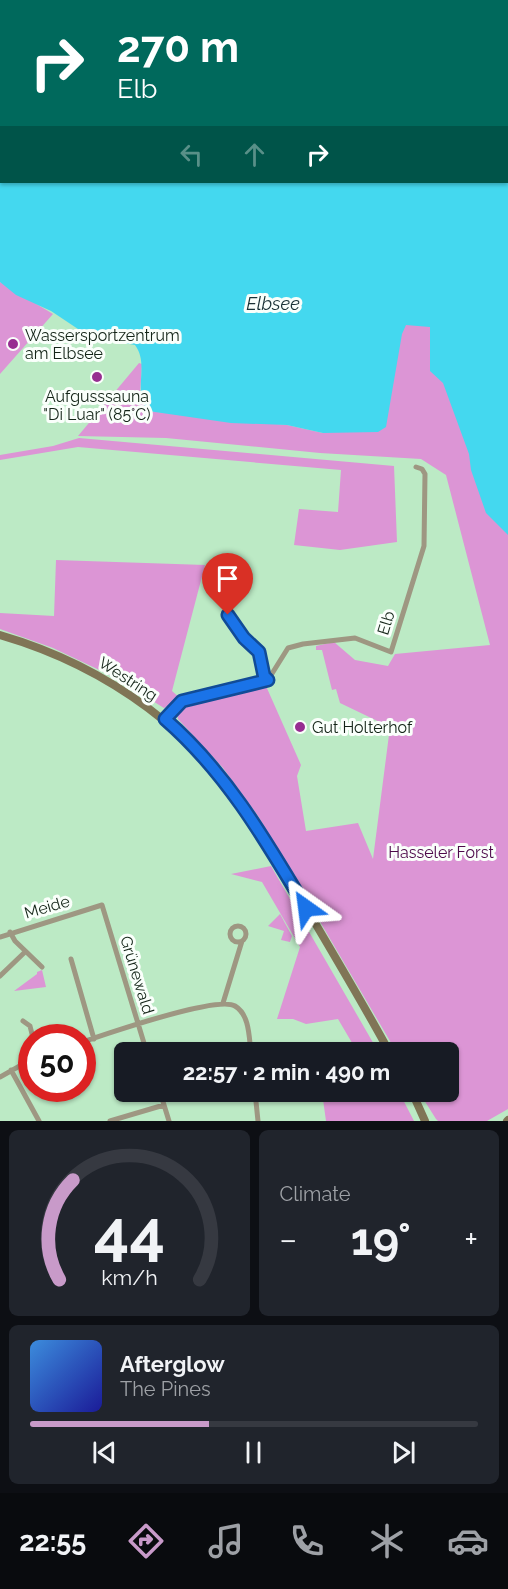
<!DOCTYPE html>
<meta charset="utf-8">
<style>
:root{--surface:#171b24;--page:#20242c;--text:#f1f3f6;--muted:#9ea1a6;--line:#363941;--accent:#c89ac9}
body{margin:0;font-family:Raleway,sans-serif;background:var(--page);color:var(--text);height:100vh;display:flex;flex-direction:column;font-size:22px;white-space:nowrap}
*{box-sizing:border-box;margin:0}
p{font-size:20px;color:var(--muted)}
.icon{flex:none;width:33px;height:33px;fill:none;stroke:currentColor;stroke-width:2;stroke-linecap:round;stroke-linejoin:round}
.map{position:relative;height:1121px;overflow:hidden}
.side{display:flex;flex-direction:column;gap:9px;padding:9px;background:#0d0f14;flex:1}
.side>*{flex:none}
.banner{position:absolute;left:0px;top:0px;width:508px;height:183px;box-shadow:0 2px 4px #0004;background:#00695c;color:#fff;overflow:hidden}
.speed{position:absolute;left:18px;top:1024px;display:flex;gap:12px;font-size:30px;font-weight:700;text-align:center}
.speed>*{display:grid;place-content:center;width:78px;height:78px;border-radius:50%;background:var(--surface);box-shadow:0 2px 4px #0004;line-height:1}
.speed .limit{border:9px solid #d22;background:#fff;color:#111}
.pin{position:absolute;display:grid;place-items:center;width:51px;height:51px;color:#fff;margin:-62px -26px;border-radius:50% 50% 50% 0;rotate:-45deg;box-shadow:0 0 6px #0007}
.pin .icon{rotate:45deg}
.me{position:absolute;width:66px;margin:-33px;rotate:329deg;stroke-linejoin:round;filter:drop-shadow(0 0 4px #0008)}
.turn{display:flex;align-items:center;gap:21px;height:126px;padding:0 18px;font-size:27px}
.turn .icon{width:78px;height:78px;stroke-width:2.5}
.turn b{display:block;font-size:42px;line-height:51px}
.lanes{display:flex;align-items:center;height:57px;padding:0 18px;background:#0003;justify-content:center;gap:30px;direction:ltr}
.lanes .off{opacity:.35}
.big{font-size:45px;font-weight:700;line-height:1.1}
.side .card{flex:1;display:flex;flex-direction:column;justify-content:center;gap:9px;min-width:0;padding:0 21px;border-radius:9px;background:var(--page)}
.side .dial{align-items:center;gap:0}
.dial svg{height:156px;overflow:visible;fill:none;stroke:var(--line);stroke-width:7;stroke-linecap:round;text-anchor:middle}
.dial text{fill:var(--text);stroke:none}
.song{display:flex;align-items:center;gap:18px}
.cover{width:72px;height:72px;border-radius:9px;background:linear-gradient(135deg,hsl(210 70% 55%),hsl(240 70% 35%))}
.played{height:6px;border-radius:3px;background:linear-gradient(90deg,var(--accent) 40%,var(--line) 40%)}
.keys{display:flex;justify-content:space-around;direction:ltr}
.heat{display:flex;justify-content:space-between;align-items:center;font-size:33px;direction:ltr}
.side .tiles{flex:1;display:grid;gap:9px;grid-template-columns:1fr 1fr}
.card:last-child{grid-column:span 2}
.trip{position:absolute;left:114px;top:1042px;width:345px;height:60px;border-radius:9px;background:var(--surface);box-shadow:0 2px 4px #0004;font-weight:700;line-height:60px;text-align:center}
.menu{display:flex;height:96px;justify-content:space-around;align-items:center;background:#090b0e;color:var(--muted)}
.menu .icon{width:42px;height:42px}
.menu .current{color:var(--accent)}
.menu b{font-size:27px;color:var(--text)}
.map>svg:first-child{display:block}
.green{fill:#dc95d5}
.water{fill:#44d8ef}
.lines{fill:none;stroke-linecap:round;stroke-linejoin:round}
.street{stroke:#9e9782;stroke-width:5}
.secondary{stroke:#807556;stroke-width:8}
.route-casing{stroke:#114b97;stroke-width:15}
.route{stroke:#1a73e8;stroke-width:10}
.poi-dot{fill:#972e91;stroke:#fafffb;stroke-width:2}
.labels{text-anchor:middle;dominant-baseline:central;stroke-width:6;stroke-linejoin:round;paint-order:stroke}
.poi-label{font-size:16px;fill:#132417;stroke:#fafffb;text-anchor:start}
.street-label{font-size:16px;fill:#132417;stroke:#fafffb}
.park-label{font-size:16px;fill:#4d094a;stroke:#fafffb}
.water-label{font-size:18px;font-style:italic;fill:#193135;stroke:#fafffb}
</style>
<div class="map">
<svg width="508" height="1121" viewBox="0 0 508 1121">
<rect width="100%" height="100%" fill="#bceac5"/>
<!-- green -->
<path class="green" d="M274,0h234v1109l-21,12h-49l-2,-2 -17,-27h29v-39h-51l-139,-237 -35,-48 -45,-49c-1,-4 -1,-6 1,-9 8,-11 73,-25 87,-24l35,79 -4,11 9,55 52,-8 15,36 17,-132 -50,-24 -4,-14 -4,1 -10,-40h-6v-4l18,-4 21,18 33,6 7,-12 95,-9 -44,-170 -25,-16 -101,-6 -154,-15 -88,-2 61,-73 3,1 -2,31 8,16 139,14 36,8 -9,-251h193v-180z
M0,282l53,32 -53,60z
M79,438l315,28 3,76 -57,8 -46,-5 5,-36 39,3 3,-42 -263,-23 -78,13v-5l53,-9z
M56,560l149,5 -33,126 9,8 -17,9 -50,-31 -61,-29 -53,-19v-16l54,3z
M271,866l108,187h-21l-20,-34 -32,5 -13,-5h-16l23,-72 -38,-65 -31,-8z
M280,914l12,22 -2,6 -9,-2 3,-9 -16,-5z
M42,970l4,17 -32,4 23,-17v-2z
M322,1092h77l15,29h-88z"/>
<!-- water -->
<path class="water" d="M0,0h424l-422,2v180h505l1,-66v419l-22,-22 -15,-43 -2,-16 -26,-71 -13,-12v-44l-24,-2 -4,9 -16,93 -8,5 -55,1 -36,-8 -56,-2 -83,-12c-16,-20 2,-46 -13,-66l-45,-8 -39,-26 -35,-16 -16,-13z"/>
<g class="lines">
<!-- street -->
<path class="street" d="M222,595l6,20 7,12 24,25 9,28
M165,719l17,-18 86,-21 20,-32 15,-4 52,-6 36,14 33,-106 1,-72 -3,-5 -6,-2
M230 934a8 8 0 1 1 16 0a8 8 0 1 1-16 0Z
M10,932l5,9 27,26
M0,937l102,-32 45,148
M71,959l23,80
M0,976l25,-24
M223,1003l19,-62
M23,1021l7,5 3,12
M82,1042c25,-8 135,-47 153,-36 15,9 14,32 16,47
M11,1070l28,51
M0,1077l32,-18
M160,1092l9,29
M255,1092l3,29
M110,1121l54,-16"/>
<!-- secondary -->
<path class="secondary" d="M0,635c110,32 198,98 260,194 14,21 26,45 39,67 31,52 62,104 91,157
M412,1092l13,29
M507,1121l1,-1"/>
</g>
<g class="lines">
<defs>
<path id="route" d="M228,615l16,23 15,14 5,24 4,4 -86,21 -17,18c61,53 100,120 141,189"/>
</defs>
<!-- route casing -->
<use href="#route" class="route-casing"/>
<!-- route -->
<use href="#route" class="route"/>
</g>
<!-- markers -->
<g class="poi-dot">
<circle cx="13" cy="344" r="6"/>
<circle cx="97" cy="377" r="6"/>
<circle cx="300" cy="727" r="6"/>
</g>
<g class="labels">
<!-- poi labels -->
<g class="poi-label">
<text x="25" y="335">Wassersportzentrum<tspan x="25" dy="18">am Elbsee</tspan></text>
<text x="97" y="396" text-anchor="middle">Aufgusssauna<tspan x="97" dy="18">"Di Luar" (85°C)</tspan></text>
<text x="312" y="727">Gut Holterhof</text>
</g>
<!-- street labels -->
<g class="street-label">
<text transform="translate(386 623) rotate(-73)">Elb</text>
<text transform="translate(128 679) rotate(33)">Westring</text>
<text transform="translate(47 907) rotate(-16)">Meide</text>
<text transform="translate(137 975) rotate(73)">Grünewald</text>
</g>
<!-- park labels -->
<g class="park-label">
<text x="441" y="852">Hasseler Forst</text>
</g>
<!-- water labels -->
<g class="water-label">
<text x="273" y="303">Elbsee</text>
</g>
</g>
</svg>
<div class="speed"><div class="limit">50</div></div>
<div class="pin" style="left:228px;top:615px;background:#d93025"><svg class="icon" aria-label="arrive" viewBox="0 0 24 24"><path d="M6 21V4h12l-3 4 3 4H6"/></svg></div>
<svg class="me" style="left:306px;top:908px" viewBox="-20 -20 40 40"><path d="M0-17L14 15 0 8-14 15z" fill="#1a73e8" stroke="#fff" stroke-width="4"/></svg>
<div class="trip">22:57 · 2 min · 490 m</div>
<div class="banner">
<div class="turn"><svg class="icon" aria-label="right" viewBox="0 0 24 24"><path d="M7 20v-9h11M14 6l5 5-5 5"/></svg><div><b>270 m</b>Elb</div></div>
<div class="lanes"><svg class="icon off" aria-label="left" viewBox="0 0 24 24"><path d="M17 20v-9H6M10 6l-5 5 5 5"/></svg><svg class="icon off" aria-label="ahead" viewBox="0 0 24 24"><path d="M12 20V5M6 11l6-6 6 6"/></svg><svg class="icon" aria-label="right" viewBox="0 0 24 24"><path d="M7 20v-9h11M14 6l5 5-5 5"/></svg></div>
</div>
</div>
<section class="side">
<div class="tiles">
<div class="card dial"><svg viewBox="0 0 100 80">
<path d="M14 69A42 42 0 1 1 86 69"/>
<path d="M14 69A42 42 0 0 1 21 18" stroke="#c89ac9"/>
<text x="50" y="56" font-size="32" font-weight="700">44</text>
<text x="50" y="72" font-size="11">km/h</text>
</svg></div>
<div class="card"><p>Climate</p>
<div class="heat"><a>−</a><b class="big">19°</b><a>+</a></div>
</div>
<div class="card">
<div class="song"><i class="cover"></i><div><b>Afterglow</b><p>The Pines</p></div></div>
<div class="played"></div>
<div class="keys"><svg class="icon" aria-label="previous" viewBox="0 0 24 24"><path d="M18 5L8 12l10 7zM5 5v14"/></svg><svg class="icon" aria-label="pause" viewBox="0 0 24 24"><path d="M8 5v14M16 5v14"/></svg><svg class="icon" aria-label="next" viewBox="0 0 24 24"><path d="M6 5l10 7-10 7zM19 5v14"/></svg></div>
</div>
</div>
</section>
<nav class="menu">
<b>22:55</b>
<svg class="icon current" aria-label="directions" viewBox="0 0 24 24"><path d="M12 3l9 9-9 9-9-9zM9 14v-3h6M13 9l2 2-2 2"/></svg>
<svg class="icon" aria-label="music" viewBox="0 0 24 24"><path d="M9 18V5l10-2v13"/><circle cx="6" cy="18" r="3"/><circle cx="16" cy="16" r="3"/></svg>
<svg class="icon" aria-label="phone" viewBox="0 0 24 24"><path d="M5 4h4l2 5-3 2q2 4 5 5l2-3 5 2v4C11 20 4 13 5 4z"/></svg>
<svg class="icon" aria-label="climate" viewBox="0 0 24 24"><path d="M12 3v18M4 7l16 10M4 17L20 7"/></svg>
<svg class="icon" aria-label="car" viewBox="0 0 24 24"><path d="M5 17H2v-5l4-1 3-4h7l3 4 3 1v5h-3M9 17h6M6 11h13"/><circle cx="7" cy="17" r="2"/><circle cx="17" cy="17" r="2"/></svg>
</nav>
